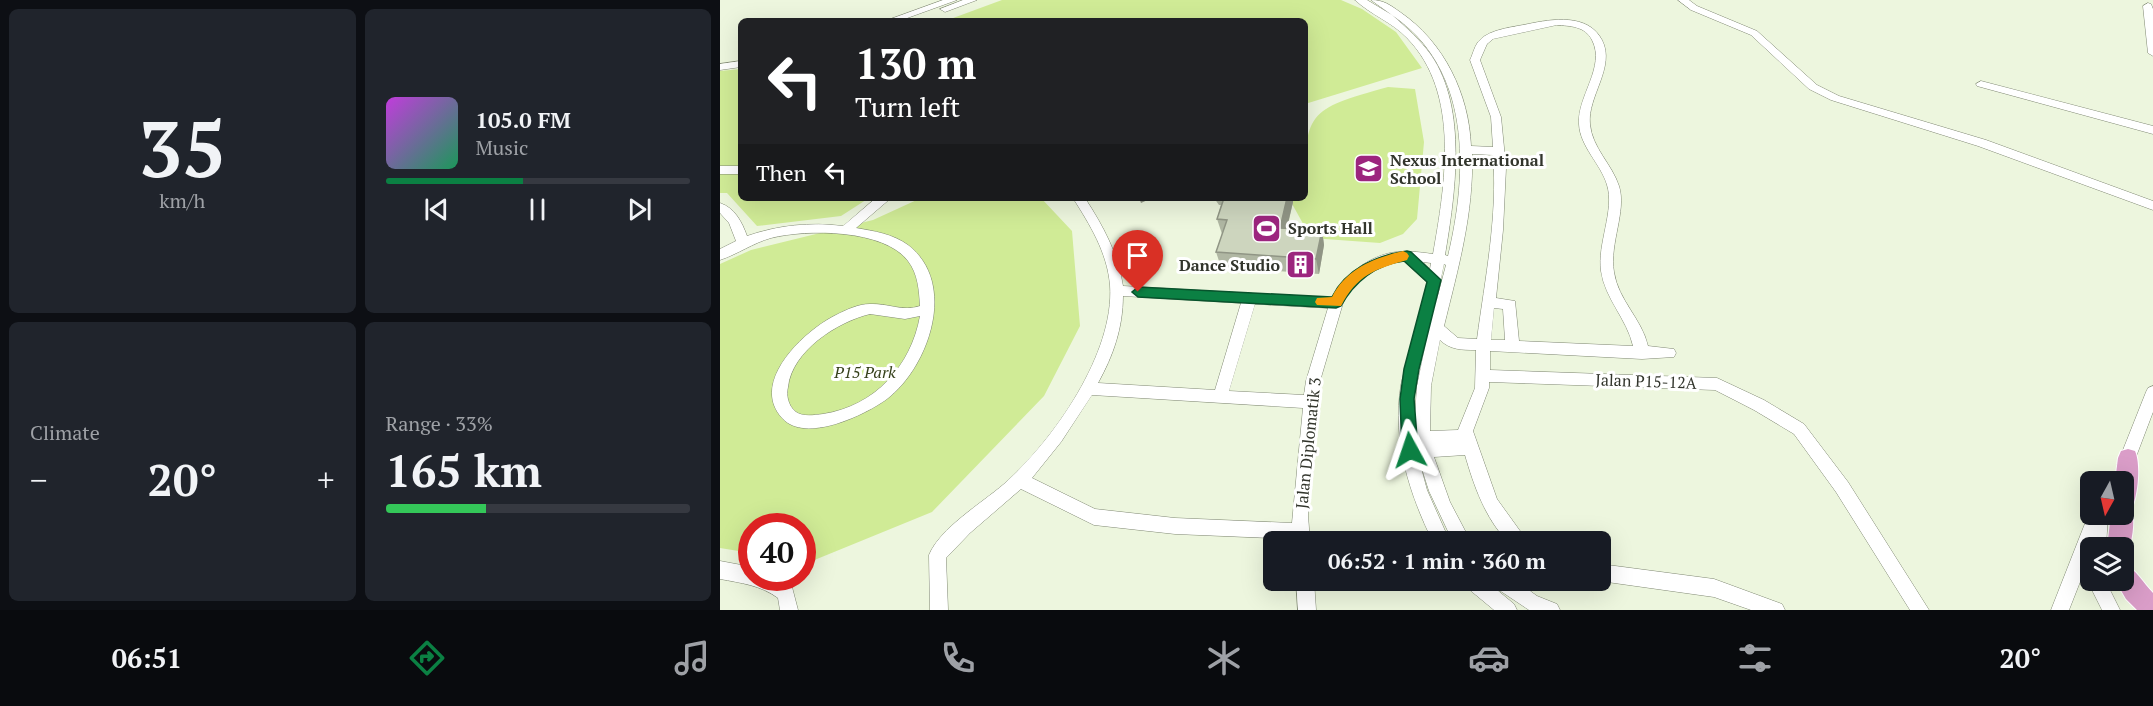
<!DOCTYPE html>
<meta charset="utf-8">
<style>
:root{--surface:#171b24;--page:#20242c;--text:#f1f3f6;--muted:#9ea1a6;--line:#363941;--accent:#0b8043}
body{margin:0;font-family:"PT Serif",serif;background:var(--page);color:var(--text);height:100vh;display:flex;flex-direction:column;font-size:22px;white-space:nowrap}
*{box-sizing:border-box;margin:0}
p{font-size:20px;color:var(--muted)}
.icon{flex:none;width:33px;height:33px;fill:none;stroke:currentColor;stroke-width:2;stroke-linecap:round;stroke-linejoin:round}
.map{position:relative;flex:1;overflow:hidden}
.details{display:flex;flex-direction:column;gap:9px;padding:9px;background:#0d0f14;width:720px}
.details>*{flex:none}
.guide{position:absolute;left:18px;top:18px;width:570px;height:183px;border-radius:9px;box-shadow:0 6px 24px #0002;background:#202124;color:#fff;overflow:hidden}
.needle{width:39px;rotate:188deg}
.fabs{position:absolute;left:1360px;top:471px;display:grid;gap:12px}
.fabs a{display:grid;place-items:center;width:54px;height:54px;border-radius:9px;background:var(--surface);box-shadow:0 6px 24px #0002;font-size:30px}
.speed{position:absolute;left:18px;top:513px;display:flex;gap:12px;font-size:30px;font-weight:700;text-align:center}
.speed>*{display:grid;place-content:center;width:78px;height:78px;border-radius:50%;background:var(--surface);box-shadow:0 6px 24px #0002;line-height:1}
.speed .limit{border:9px solid #d22;background:#fff;color:#111}
.pin{position:absolute;display:grid;place-items:center;width:51px;height:51px;color:#fff;margin:-62px -26px;border-radius:50% 50% 50% 0;rotate:-45deg;box-shadow:0 0 6px #0007}
.pin .icon{rotate:45deg}
.me{position:absolute;width:66px;margin:-33px;rotate:355deg;stroke-linejoin:round;filter:drop-shadow(0 0 4px #0008)}
.turn{display:flex;align-items:center;gap:21px;height:126px;padding:0 18px;font-size:27px}
.turn .icon{width:78px;height:78px;stroke-width:2.5}
.turn b{display:block;font-size:42px;line-height:51px}
.then{display:flex;align-items:center;height:57px;padding:0 18px;background:#0003;gap:12px;font-size:22px}
.big{font-size:45px;font-weight:700;line-height:1.1}
.details .widget{flex:1;display:flex;flex-direction:column;justify-content:center;gap:9px;min-width:0;padding:0 21px;border-radius:9px;background:var(--page)}
.details .dial{align-items:center;gap:0}
.dial b{font-size:78px;line-height:1}
.song{display:flex;align-items:center;gap:18px}
.cover{width:72px;height:72px;border-radius:9px;background:linear-gradient(135deg,hsl(290 70% 55%),hsl(150 70% 35%))}
.played{height:6px;border-radius:3px;background:linear-gradient(90deg,var(--accent) 45%,var(--line) 45%)}
.keys{display:flex;justify-content:space-around;direction:ltr}
.heat{display:flex;justify-content:space-between;align-items:center;font-size:33px;direction:ltr}
.charge{height:9px;border-radius:4px;background:linear-gradient(90deg,#34c759 33%,var(--line) 0)}
.details .tiles{flex:1;display:grid;gap:9px;grid-template-columns:repeat(2,1fr)}
.trip{position:absolute;left:543px;top:531px;width:348px;height:60px;border-radius:9px;background:var(--surface);box-shadow:0 6px 24px #0002;font-weight:700;line-height:60px;text-align:center}
.tabs{display:flex;height:96px;justify-content:space-around;align-items:center;background:#090b0e;color:var(--muted)}
.tabs .icon{width:42px;height:42px}
.tabs .selected{color:var(--accent)}
.tabs b{font-size:27px;color:var(--text)}
main{display:flex;flex:1;min-height:0}
.map>svg:first-child{display:block}
.green{fill:#d0eb96}
.lines{fill:none;stroke-linecap:round;stroke-linejoin:round}
.minor-casing{stroke:#818974;stroke-width:1}
.major-casing{stroke:#fff;stroke-width:2}
.minor{fill:#fff;fill-rule:evenodd}
.major{fill:#da9dc8;fill-rule:evenodd}
.wall{fill:#b0b7a3}
.shaded-wall{fill:#909585}
.building{fill:#cdd5be;stroke:#909585;stroke-width:1.5}
.route{fill:#0b8043;stroke:#07532c;stroke-width:1.5}
.slow{fill:#f59e0b}
.labels{text-anchor:middle;dominant-baseline:central;stroke-width:6;stroke-linejoin:round;paint-order:stroke}
.poi-label{font-size:16px;font-weight:bold;fill:#32352c;stroke:#fff;text-anchor:start}
.park-label{font-size:16px;font-style:italic;fill:#36411b;stroke:#fff}
.street-label{font-size:16px;fill:#32352c;stroke:#fff}
</style>
<main>
<section class="details">
<div class="tiles">
<div class="widget dial"><b>35</b><p>km/h</p></div>
<div class="widget">
<div class="song"><i class="cover"></i><div><b>105.0 FM</b><p>Music</p></div></div>
<div class="played"></div>
<div class="keys"><svg class="icon" aria-label="previous" viewBox="0 0 24 24"><path d="M18 5L8 12l10 7zM5 5v14"/></svg><svg class="icon" aria-label="pause" viewBox="0 0 24 24"><path d="M8 5v14M16 5v14"/></svg><svg class="icon" aria-label="next" viewBox="0 0 24 24"><path d="M6 5l10 7-10 7zM19 5v14"/></svg></div>
</div>
<div class="widget"><p>Climate</p>
<div class="heat"><a>−</a><b class="big">20°</b><a>+</a></div>
</div>
<div class="widget"><p>Range · 33%</p><b class="big">165 km</b><div class="charge"></div></div>
</div>
</section>
<div class="map">
<svg width="1433" height="610" viewBox="0 0 1433 610">
<rect width="100%" height="100%" fill="#edf6de"/>
<!-- green -->
<path class="green" d="M282,0h339l21,9 34,23 26,36 -117,36v-83h-360z
M21,69v129h128l-28,18 -84,10 -30,-33h-7v-122z
M668,87l27,2 9,53 -7,77 -14,15 -23,9 -69,-5 -20,-36 1,-4h13c0,-85 -1,-88 83,-111z
M201,198h120l31,33 8,95 -36,70 -112,116 -120,49 -9,-1 -1,-34h-50l-1,27 -31,-5v-284l31,-14 122,-30z"/>
<g class="lines">
<defs>
<path id="minor" d="M223,0h14l-58,21h-14z
M243,0h14l-32,12 -5,-3z
M635,0h12l25,15 -21,-15c13,0 19,5 29,12 44,30 69,82 71,134l22,1 -2,-30 -21,-57c3,-6 5,-16 10,-20 10,-11 34,-13 48,-16 24,-5 60,-11 74,16 14,27 -15,57 -12,84 2,24 22,40 29,62 8,25 -10,58 -5,86 4,28 28,47 34,74l26,3 2,4 -2,4 -32,2 -152,-8v19l227,8 47,22 40,24 44,58 81,128h-19l-74,-118 -42,-58 -40,-24 -39,-20 -226,-8v6l-16,43 24,68 31,43h-20c-23,-24 -34,-56 -43,-87l-31,2 16,45 21,40h-18l-24,-51 -12,-38 10,37 23,52h-17c-24,-49 -41,-102 -32,-157 7,-35 19,-68 26,-103l-23,-21c-24,3 -51,19 -61,42l-23,78 -12,134 2,27h-16l-1,-3 -118,-5 -81,-9 -73,-36 -51,44 -24,25 2,52h-18l-1,-55c11,-27 53,-52 75,-71 49,-43 111,-131 106,-199 -3,-33 -20,-60 -37,-87h12c18,28 33,55 38,88l209,12c10,-21 35,-40 58,-45 15,-3 28,-1 43,1 12,-68 28,-161 -26,-216 -15,-16 -36,-23 -52,-38zM672,15c80,54 76,157 56,241l-3,-1c10,-60 23,-146 -14,-200 -11,-15 -24,-27 -39,-40zM837,25c13,1 28,1 35,15 14,27 -15,56 -13,84 1,23 22,40 28,61 8,25 -10,59 -6,86 4,28 26,48 32,75l-114,-5 -4,-40 -19,-3 7,-68 3,-62 -5,-51 -21,-57 7,-16 6,-5zM752,154l21,1c5,61 -8,124 -16,184l-19,-1 -14,-12c14,-57 30,-113 28,-172zM703,262l8,1 -1,6zM724,264l2,1 -10,38zM403,296l118,7 -26,87 -117,-7c15,-27 25,-55 25,-87zM535,304l73,4 -22,73 -2,14 -75,-4zM774,308l9,1 2,31h-14zM720,340c10,10 22,10 36,10l-1,38 -17,42 -28,1 1,-45zM706,342l-9,44 -3,44v-33zM372,395l211,13 -11,115 -117,-5 -80,-9 -63,-31 29,-36z
M958,0h11l8,6 60,25 60,54 22,11 147,44 167,61v9l-175,-64 -147,-46 -22,-11 -58,-54 -60,-25z
M1428,3l3,1 2,5v47l-5,-3 -5,-47z
M21,61v6l-21,3v-6z
M1261,81l172,45v8l-176,-48 -1,-2z
M0,166h21v8h-21z
M156,198h15l-35,30c18,3 37,6 52,17 50,38 21,122 -21,154 -22,16 -82,45 -105,19 -33,-36 23,-88 54,-103 10,-5 22,-11 34,-11 18,-1 32,8 50,2 -1,-16 -2,-32 -12,-45 -24,-32 -101,-32 -137,-23 -18,5 -33,16 -51,22v-11l16,-8 -7,-18 -9,-10v-10c15,5 22,19 27,33 32,-11 63,-14 96,-10zM150,314l35,5 15,-3c-9,50 -45,90 -97,98 -9,1 -20,3 -27,-2 -8,-6 -10,-17 -8,-25 4,-36 49,-65 82,-73z
M1433,386v26l-22,58 -6,2 -6,-2 -2,-5 29,-73 2,-4z
M1371,513l17,1 -2,34h-15v6l-22,56h-18l33,-84z
M0,561l32,6v11h27l13,9 6,23h-18l-2,-12c-18,-13 -37,-15 -58,-19z
M880,564l114,15 68,25 3,6h-34l-37,-13 -114,-16z
M1371,573v7h14l15,30h-18l-15,-30z
M576,580h18l2,30h-18z
M743,580h22l29,24 3,6h-23l-29,-24z
M771,580h24l22,16 20,8 3,6h-31l-36,-24z"/>
<path id="major" d="M1408,449l7,2c6,13 3,46 -4,58 5,11 1,39 -7,48v-9h-17l4,-34h13v-32h-9l3,-24 3,-7z
M1404,564c12,5 19,19 29,29v17h-16l-11,-11 -11,-19h9z"/>
</defs>
<!-- minor casing -->
<use href="#minor" class="minor-casing"/>
<!-- major casing -->
<use href="#major" class="major-casing"/>
<!-- minor -->
<use href="#minor" class="minor"/>
<!-- major -->
<use href="#major" class="major"/>
</g>
<!-- wall -->
<path class="wall" d="M494,198h79v4l-6,27 35,1 2,15 -5,29 -98,-7 -5,-15 6,-18 -5,-15 4,-14h-2z"/>
<!-- shaded-wall -->
<path class="shaded-wall" d="M419,198h13l-11,5z
M567,198h6v4l-10,42 -3,-16z
M602,230l2,15 -5,29 -3,-15z"/>
<!-- building -->
<path class="building" d="M504,198h63l-7,30 42,2 -6,29 -100,-7 11,-32 -10,-1z"/>
<!-- route -->
<path class="route" d="M687,251l4,1 30,28 -22,89 -5,30 4,51 -2,5 -6,2 -6,-2 -2,-5 -2,-51 4,-30 23,-87 -23,-21c-28,3 -50,21 -63,45l-5,2 -198,-11 -6,-5 6,-5 194,10c14,-28 45,-42 75,-46z"/>
<!-- slow -->
<path class="slow" d="M683,251l4,2 2,3 -2,4c-32,9 -50,15 -66,46l-24,-1 -2,-3 2,-4 15,-1c14,-28 42,-39 71,-46z"/>
<!-- icons -->
<defs>
<symbol id="school-square" viewBox="-11 -11 22 22"><rect x="-9" y="-9" width="18" height="18" rx="4" fill="#9c257e" stroke="#fff"/><path d="M0-5L7-2L0 1L-7-2ZM-4 1L0 2.5L4 1V4Q0 6-4 4Z" fill="#fff"/></symbol>
<symbol id="stadium-square" viewBox="-11 -11 22 22"><rect x="-9" y="-9" width="18" height="18" rx="4" fill="#9c257e" stroke="#fff"/><path d="M0-5a6.5 5 0 1 0 0 10a6.5 5 0 1 0 0-10ZM-3.5-1.8h7v3.6h-7Z" fill="#fff"/></symbol>
<symbol id="building-square" viewBox="-11 -11 22 22"><rect x="-9" y="-9" width="18" height="18" rx="4" fill="#9c257e" stroke="#fff"/><path d="M-4-6H4V6H1V3H-1V6H-4ZM-2.5-4.3h1.7v1.8h-1.7ZM.8-4.3h1.7v1.8H.8ZM-2.5-1h1.7V.8h-1.7ZM.8-1h1.7V.8H.8Z" fill="#fff"/></symbol>
</defs>
<g fill-rule="evenodd">
<use href="#school-square" x="632" y="152" width="33" height="33"/>
<use href="#stadium-square" x="530" y="212" width="33" height="33"/>
<use href="#building-square" x="564" y="248" width="33" height="33"/>
</g>
<g class="labels">
<!-- poi labels -->
<g class="poi-label">
<text x="670" y="160">Nexus International<tspan x="670" dy="18">School</tspan></text>
<text x="568" y="228">Sports Hall</text>
<text x="560" y="265" text-anchor="end">Dance Studio</text>
</g>
<!-- park labels -->
<g class="park-label">
<text x="145" y="372">P15 Park</text>
</g>
<!-- street labels -->
<g class="street-label">
<text transform="translate(926 381) rotate(2)">Jalan P15-12A</text>
<text transform="translate(588 443) rotate(-84)">Jalan Diplomatik 3</text>
</g>
</g>
</svg>
<div class="fabs">
<a><svg class="needle" viewBox="-14 -14 28 28"><path d="M0-13l5 13h-10z" fill="#e53935"/><path d="M0 13l5-13h-10z" fill="#9ea1a6"/></svg></a>
<a><svg class="icon" aria-label="layers" viewBox="0 0 24 24"><path d="M12 4l9 5-9 5-9-5zM3 14l9 5 9-5"/></svg></a>
</div>
<div class="speed"><div class="limit">40</div></div>
<div class="pin" style="left:418px;top:292px;background:#d93025"><svg class="icon" aria-label="arrive" viewBox="0 0 24 24"><path d="M6 21V4h12l-3 4 3 4H6"/></svg></div>
<svg class="me" style="left:690px;top:450px" viewBox="-20 -20 40 40"><path d="M0-17L14 15 0 8-14 15z" fill="#0b8043" stroke="#fff" stroke-width="4"/></svg>
<div class="trip">06:52 · 1 min · 360 m</div>
<div class="guide">
<div class="turn"><svg class="icon" aria-label="left" viewBox="0 0 24 24"><path d="M17 20v-9H6M10 6l-5 5 5 5"/></svg><div><b>130 m</b>Turn left</div></div>
<div class="then">Then<svg class="icon" aria-label="left" viewBox="0 0 24 24"><path d="M17 20v-9H6M10 6l-5 5 5 5"/></svg></div>
</div>
</div>
</main>
<nav class="tabs">
<b>06:51</b>
<svg class="icon selected" aria-label="directions" viewBox="0 0 24 24"><path d="M12 3l9 9-9 9-9-9zM9 14v-3h6M13 9l2 2-2 2"/></svg>
<svg class="icon" aria-label="music" viewBox="0 0 24 24"><path d="M9 18V5l10-2v13"/><circle cx="6" cy="18" r="3"/><circle cx="16" cy="16" r="3"/></svg>
<svg class="icon" aria-label="phone" viewBox="0 0 24 24"><path d="M5 4h4l2 5-3 2q2 4 5 5l2-3 5 2v4C11 20 4 13 5 4z"/></svg>
<svg class="icon" aria-label="climate" viewBox="0 0 24 24"><path d="M12 3v18M4 7l16 10M4 17L20 7"/></svg>
<svg class="icon" aria-label="car" viewBox="0 0 24 24"><path d="M5 17H2v-5l4-1 3-4h7l3 4 3 1v5h-3M9 17h6M6 11h13"/><circle cx="7" cy="17" r="2"/><circle cx="17" cy="17" r="2"/></svg>
<svg class="icon" aria-label="filters" viewBox="0 0 24 24"><path d="M4 7h16M4 17h16"/><circle cx="9" cy="7" r="2"/><circle cx="15" cy="17" r="2"/></svg>
<b>20°</b>
</nav>
